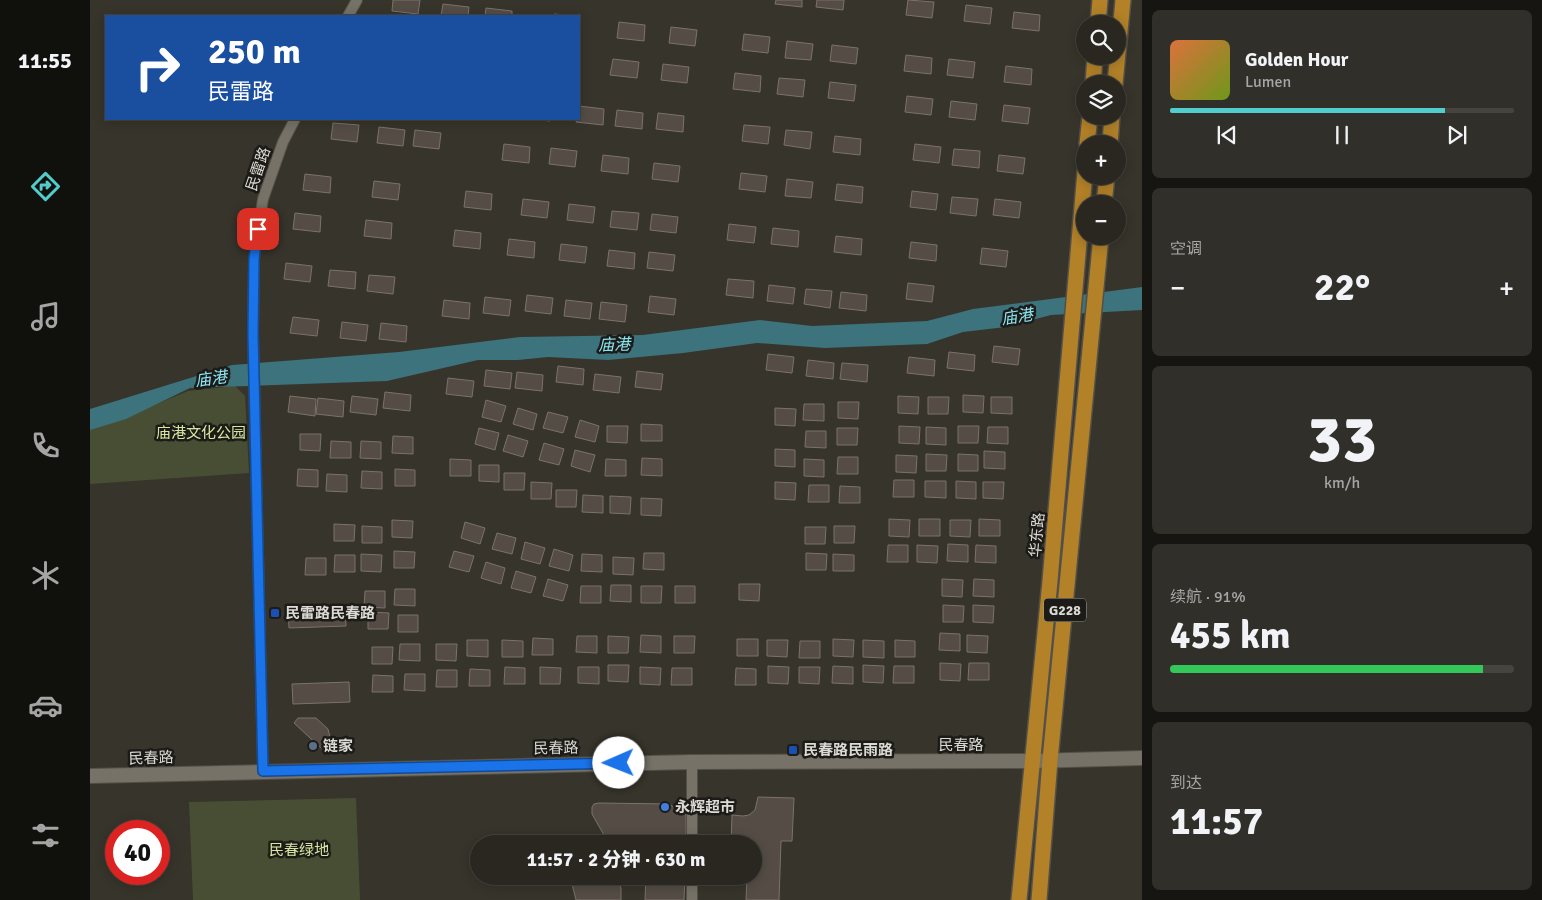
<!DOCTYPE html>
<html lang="zh">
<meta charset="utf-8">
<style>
:root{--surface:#292720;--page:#312f29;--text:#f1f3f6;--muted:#a5a5a5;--line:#45443e;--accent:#52cdcd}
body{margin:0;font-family:Signika,"Noto Sans SC",sans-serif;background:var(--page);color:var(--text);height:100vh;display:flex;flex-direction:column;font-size:19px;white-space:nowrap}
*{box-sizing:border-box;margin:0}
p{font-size:16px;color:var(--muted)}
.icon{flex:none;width:28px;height:28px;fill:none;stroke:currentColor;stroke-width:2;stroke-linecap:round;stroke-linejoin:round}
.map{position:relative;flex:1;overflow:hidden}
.details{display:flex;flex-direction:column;gap:10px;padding:10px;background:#171512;width:400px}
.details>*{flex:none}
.hud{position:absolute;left:15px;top:15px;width:475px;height:105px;border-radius:0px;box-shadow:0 2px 12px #0003,0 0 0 1px var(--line);background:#1a4fa0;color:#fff;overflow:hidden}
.tools{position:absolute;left:986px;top:15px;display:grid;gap:10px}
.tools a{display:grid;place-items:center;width:50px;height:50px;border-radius:50%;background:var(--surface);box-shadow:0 2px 12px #0003,0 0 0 1px var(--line);font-size:25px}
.speed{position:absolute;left:15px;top:820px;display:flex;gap:10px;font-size:25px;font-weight:700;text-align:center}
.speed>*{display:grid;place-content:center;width:65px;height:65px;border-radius:50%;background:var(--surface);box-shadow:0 2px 12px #0003,0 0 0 1px var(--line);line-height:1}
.speed .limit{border:8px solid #d22;background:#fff;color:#111}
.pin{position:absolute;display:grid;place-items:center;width:42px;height:42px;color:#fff;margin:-21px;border-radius:10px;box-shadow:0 2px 8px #0006}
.me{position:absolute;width:55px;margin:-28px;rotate:269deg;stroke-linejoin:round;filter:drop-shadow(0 0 4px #0008)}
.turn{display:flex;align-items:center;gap:18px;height:105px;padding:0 20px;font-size:22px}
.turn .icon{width:65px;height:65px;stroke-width:2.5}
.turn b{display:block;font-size:35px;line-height:42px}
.big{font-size:38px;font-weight:800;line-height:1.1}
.details .card{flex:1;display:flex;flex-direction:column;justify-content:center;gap:8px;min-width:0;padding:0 18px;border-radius:8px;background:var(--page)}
.details .dial{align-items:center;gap:0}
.dial b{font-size:65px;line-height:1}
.song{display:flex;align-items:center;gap:15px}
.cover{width:60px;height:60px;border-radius:8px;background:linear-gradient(135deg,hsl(20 70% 55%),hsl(80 70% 35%))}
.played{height:5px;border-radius:2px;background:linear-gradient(90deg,var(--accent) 80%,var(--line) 80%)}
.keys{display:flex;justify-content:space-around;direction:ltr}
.heat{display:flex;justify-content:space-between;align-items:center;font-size:28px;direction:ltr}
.charge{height:8px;border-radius:4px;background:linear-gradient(90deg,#34c759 91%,var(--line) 0)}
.trip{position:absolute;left:380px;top:835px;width:292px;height:50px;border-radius:25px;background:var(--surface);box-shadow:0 2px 12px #0003,0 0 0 1px var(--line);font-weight:800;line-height:50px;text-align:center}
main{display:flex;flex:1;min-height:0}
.menu{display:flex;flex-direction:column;width:90px;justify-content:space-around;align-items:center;background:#10100d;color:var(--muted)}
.menu .icon{width:35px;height:35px}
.menu .active{color:var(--accent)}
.menu b{font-size:22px;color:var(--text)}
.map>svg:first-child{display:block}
.green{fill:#484e34}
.water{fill:#3c737c}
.building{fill:#544c45;stroke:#7b736a}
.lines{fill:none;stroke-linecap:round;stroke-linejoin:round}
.street-casing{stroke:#535049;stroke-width:12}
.secondary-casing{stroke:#535049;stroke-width:16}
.highway-casing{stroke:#535049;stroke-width:18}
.street{stroke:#767268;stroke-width:10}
.secondary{stroke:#767268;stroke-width:14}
.highway{stroke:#b28128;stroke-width:15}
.route-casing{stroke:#114b97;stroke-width:12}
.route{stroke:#1a73e8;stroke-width:9}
.transit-dot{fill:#1a4fb4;stroke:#1d1b17;stroke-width:2}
.service-dot{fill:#5c6f8a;stroke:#1d1b17;stroke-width:2}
.shop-dot{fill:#3f7fe0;stroke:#1d1b17;stroke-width:2}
.labels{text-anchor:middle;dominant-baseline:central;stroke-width:5;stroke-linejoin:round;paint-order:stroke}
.shield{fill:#1d1b17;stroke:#a3a19b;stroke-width:1}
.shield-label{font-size:14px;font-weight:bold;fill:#dcdad4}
.street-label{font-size:15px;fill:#dcdad4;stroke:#1d1b17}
.park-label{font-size:15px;fill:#d7e7a3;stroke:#1d1b17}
.poi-label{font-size:15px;font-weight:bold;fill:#dcdad4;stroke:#1d1b17;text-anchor:start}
.water-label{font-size:16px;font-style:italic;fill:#8be6f5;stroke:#1d1b17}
</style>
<main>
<nav class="menu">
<b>11:55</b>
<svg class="icon active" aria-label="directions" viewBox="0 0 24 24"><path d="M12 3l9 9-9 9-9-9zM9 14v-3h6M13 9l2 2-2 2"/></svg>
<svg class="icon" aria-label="music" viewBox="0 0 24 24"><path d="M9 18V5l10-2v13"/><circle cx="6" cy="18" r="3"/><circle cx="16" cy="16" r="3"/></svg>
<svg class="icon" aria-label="phone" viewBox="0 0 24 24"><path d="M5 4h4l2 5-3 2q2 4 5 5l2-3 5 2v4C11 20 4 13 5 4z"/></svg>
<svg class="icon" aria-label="climate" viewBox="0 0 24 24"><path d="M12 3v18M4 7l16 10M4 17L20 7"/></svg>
<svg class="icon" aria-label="car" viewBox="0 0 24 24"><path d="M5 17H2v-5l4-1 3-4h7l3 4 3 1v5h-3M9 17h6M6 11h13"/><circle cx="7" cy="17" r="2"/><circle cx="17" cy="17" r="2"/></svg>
<svg class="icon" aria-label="filters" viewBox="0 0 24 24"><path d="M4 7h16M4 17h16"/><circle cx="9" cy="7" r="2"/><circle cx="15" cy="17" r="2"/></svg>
</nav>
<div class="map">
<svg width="1052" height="900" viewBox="0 0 1052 900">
<rect width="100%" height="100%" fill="#37342b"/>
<!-- green -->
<path class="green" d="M145,386l10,10 4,77 -159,11v-58l28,-6 70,-29z
M266,798l4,102h-167l-4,-98z"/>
<!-- water -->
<path class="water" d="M1052,287v23l-91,5 -45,12 -43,5 -36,12 -102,4 -68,-5 -74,10 -75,7 -60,-3 -30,3h-40l-91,21 -197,7 -64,31 -36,11v-21l142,-44 167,-13 121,-15 123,-2 117,-15 52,6 115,-5 46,-12z"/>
<!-- building -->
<path class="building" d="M303,0h27l-2,14 -26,-3z
M686,0h26v7l-27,-3z
M727,0h27l-1,10 -27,-3z
M818,0l26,2 -2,16 -26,-3z
M353,4l26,3 -1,9h-27z
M876,5l26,3 -2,16 -26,-3z
M396,8l26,3v5h-27z
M924,12l26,3 -1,16 -27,-3z
M464,14l22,2h-22z
M529,22l26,3 -1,16 -27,-3z
M581,27l26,3 -2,16 -26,-3z
M654,34l26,3 -2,16 -26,-3z
M697,41l26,3 -2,16 -26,-2z
M742,45l26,3 -2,16 -26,-3z
M816,55l26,3 -1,16 -27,-3z
M523,59l26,3 -2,16 -27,-3z
M859,59l26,3 -2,16 -26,-3z
M573,64l26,3 -2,16 -26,-3z
M916,66l26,3 -1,16 -27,-3z
M645,73l26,3 -1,16 -27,-3z
M689,78l26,2 -2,17 -26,-3z
M740,82l26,3 -2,16 -26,-3z
M817,96l26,3 -2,16 -26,-3z
M861,101l26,3 -2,16 -26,-3z
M914,105l26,3 -2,16 -26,-3z
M489,106l25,3 -1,16 -27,-3 1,-3h2z
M527,110l26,3 -1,16 -27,-3z
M568,113l26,3 -1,16 -27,-3z
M440,119h20v2z
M243,123l26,2 -2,17 -26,-3z
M654,125l26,2 -2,17 -26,-3z
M289,127l26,3 -2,16 -26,-3z
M325,130l26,3 -2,16 -26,-3z
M696,130l26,2 -2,17 -26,-4z
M745,136l26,3 -1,16 -27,-3z
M414,144l26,3 -1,16 -27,-3z
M825,144l26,3 -2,16 -26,-3z
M461,148l26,3 -2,16 -26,-3z
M864,149l26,2 -1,17 -27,-3z
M513,155l26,3 -1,16 -27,-3z
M909,155l26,3 -2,16 -26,-3z
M564,163l26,3 -2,16 -26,-3z
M651,173l26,3 -2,16 -26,-3z
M215,174l26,3 -1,16 -27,-3z
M697,179l26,3 -2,16 -26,-2z
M284,181l26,3 -2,16 -26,-3z
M747,184l26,3 -1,16 -27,-3z
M376,191l26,3 -1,16 -27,-3z
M822,191l26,3 -2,16 -26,-3z
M862,197l26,2 -2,17 -26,-3z
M433,199l26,3 -2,16 -26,-3z
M905,199l26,3 -2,16 -26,-3z
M479,204l26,3 -2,16 -26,-3z
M522,211l27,2 -2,17 -27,-3z
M205,213l26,3 -1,16 -27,-3z
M562,214l26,3 -2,16 -26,-3z
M276,220l26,3 -1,16 -27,-3z
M639,224l27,3 -2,16 -27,-3z
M683,228l26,3 -1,16 -27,-3z
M365,230l26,3 -1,16 -27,-3z
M746,236l26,3 -1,16 -27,-3z
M419,239l26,3 -1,16 -27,-3z
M821,242l26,3 -1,16 -27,-3z
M471,244l26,3 -2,16 -26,-3z
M892,248l26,3 -2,16 -26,-3z
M519,250l26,3 -1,16 -27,-3z
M559,252l26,3 -2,16 -26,-3z
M196,263l26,3 -2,16 -26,-3z
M240,270l26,2 -1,17 -27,-3z
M279,275l26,2 -2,17 -26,-3z
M638,279l26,2 -1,17 -27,-3z
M818,283l26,3 -2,16 -26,-3z
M679,285l26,3 -2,16 -26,-3z
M716,289l26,2 -2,17 -26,-4z
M751,292l26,3 -1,16 -27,-3z
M437,295l26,3 -2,16 -26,-3z
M560,296l26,3 -2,16 -26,-3z
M395,297l26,3 -2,16 -26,-3z
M354,300l26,3 -1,16 -27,-3z
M476,300l26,3 -2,16 -26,-3z
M511,302l26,3 -2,17 -26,-3z
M203,317l26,3 -2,16 -27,-3z
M252,322l26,3 -2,16 -26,-3z
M291,323l26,3 -1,16 -27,-3z
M904,346l26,3 -2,16 -26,-3z
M859,352l26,3 -1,16 -27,-3z
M678,354l26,3 -2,16 -26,-3z
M819,357l26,3 -1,16 -27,-3z
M718,360l26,3 -1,16 -27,-3z
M752,363l26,2 -1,17 -27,-3z
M468,366l26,3 -1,16 -27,-3z
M396,370l26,3 -2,16 -26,-3z
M547,371l26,3 -2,16 -26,-3z
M427,372l26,3 -1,16 -27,-3z
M505,374l26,3 -2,16 -26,-3z
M358,378l26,3 -2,16 -26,-3z
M295,392l26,3 -1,16 -27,-3z
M873,395l21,1 -1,17 -20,-1z
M200,396l26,3 -1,17 -27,-4z
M262,396l26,3 -2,16 -26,-3z
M808,396l21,1 -1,17 -20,-1z
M838,397h21l-1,17h-20z
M901,397h21v17l-21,-1z
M228,398l26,3 -1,16 -27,-3z
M396,400l20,6 -5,16 -19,-5z
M748,402h21l-1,17 -20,-1z
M714,404h20v17l-21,-1z
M428,408l19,6 -4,16 -20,-6z
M685,408l21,1 -1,17 -20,-1z
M458,412l20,5 -5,16 -20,-5z
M490,420l19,6 -4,16 -20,-5z
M551,424l21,1v16h-21z
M517,426h21l-1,17 -20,-1z
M809,426l21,1 -1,17 -20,-1z
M868,426h21l-1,17h-20z
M836,427l20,1v17l-20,-1z
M898,427h20v17l-21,-1z
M389,428l20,5 -4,17 -20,-6z
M747,428h21l-1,17h-20z
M716,431h20v17l-21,-1z
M210,434h21l-1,17 -20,-1z
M418,435l20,6 -5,16 -20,-6z
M303,436l20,1v17l-21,-1z
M241,441l20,1v16h-21z
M271,441l20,1v17l-21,-1z
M454,443l20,6 -5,16 -20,-5z
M685,449l20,1v17l-20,-1z
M485,450l20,5 -5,17 -19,-6z
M894,451l21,1v17l-21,-1z
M836,454l21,1 -1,16h-20z
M868,454l20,1v16h-20z
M806,455l21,1 -1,17 -20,-1z
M748,457h20v17h-21z
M552,458l20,1v17l-21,-1z
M360,459l21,1v16h-21z
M516,459l20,1v16h-21z
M714,459l20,1v17l-20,-1z
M389,465h20v17l-20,-1z
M208,469l20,1v17l-21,-1z
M305,469l20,1v16h-20z
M272,471l20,1v17l-21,-1z
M414,473h21l-1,17h-20z
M237,474l20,1v17l-21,-1z
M804,480h20v17h-21z
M835,481h21v17l-21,-1z
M866,481l20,1v17l-20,-1z
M441,482l21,1 -1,16h-20z
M685,482l21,1 -1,17 -20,-1z
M893,482h21l-1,17 -20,-1z
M719,485h20v17h-21z
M750,486l20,1v16h-21z
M466,490h21l-1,17h-20z
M493,495l20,1v17l-21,-1z
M520,496l21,1 -1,17 -20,-1z
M551,498l21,1 -1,17 -20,-1z
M799,519l21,1 -1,17 -20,-1z
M829,519h21v17h-21z
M889,519l21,1v16h-21z
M302,520l21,1 -1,17 -20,-1z
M860,520h21l-1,17 -20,-1z
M375,522l20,6 -5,16 -19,-6z
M244,524l21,1 -1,16h-20z
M272,526l20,1v16h-20z
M744,526h21l-1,17h-20z
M715,527h21l-1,17h-20z
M407,533l19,5 -4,16 -20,-5z
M435,542l20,6 -5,16 -19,-5z
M858,544l20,1v17l-21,-1z
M798,545h20v17h-21z
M827,545l21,1 -1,17 -20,-1z
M886,545l20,1v17l-21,-1z
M464,549l19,6 -4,16 -20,-5z
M304,551l21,1 -1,16h-20z
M364,551l20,5 -5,16 -20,-5z
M554,553h20v17l-21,-1z
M716,553l21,1 -1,16h-20z
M271,554l21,1 -1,17 -20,-1z
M492,554l20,1v17l-21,-1z
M743,554l21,1v16h-21z
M245,555h20v17h-21z
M523,557l21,1 -1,17 -20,-1z
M216,558h20v17h-21z
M396,562l19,6 -4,16 -20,-6z
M426,571l20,6 -5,16 -20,-5z
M458,579l20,6 -5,16 -20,-5z
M852,579l21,1 -1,17 -20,-1z
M884,579l20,1v17l-21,-1z
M649,584h21l-1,17 -20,-1z
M521,585h20v17l-21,-1z
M491,586h20v17h-21z
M551,586h21l-1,17h-20z
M585,586h20v17h-20z
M305,589h20v17l-21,-1z
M275,591h20v17l-21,-1z
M853,605l21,1 -1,16h-20z
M883,605l21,1 -1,17 -20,-1z
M255,606l1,20 -57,2 -1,-20z
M278,612l21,1 -1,16h-20z
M308,615h20v17h-20z
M850,633l20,1v17l-21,-1z
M551,635l20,1v17l-21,-1z
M877,635l21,1 -1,17 -20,-1z
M487,636h20v17l-21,-1z
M518,636l21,1 -1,16h-20z
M584,636h21l-1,17h-20z
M443,638l20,1v16h-21z
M647,639h21v17h-21z
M743,639l21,1 -1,17 -20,-1z
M377,640h21v17l-21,-1z
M412,640l21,1v16h-21z
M677,640h21l-1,17 -20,-1z
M773,640l21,1v17l-21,-1z
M805,640l20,1v16h-20z
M710,641h20v17h-21z
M310,644h20v17l-21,-1z
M346,644h21l-1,17 -20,-1z
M282,647h21l-1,17h-20z
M850,663l21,1 -1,17 -20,-1z
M879,663h20v17h-21z
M518,665h21l-1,17 -20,-1z
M773,665l21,1 -1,17 -20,-1z
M678,666l21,1 -1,17 -20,-1z
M743,666l20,1v17l-21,-1z
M804,666h20v17h-21z
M415,667l20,1v16h-21z
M450,667l21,1 -1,16h-20z
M488,667h21v17l-21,-1z
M550,667l21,1 -1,17 -20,-1z
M709,667h21l-1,17 -20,-1z
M582,668h20v17h-21z
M646,668l20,1v16h-21z
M380,669l20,1v16h-21z
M347,670h20v17h-21z
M315,674h20v17l-21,-1z
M283,675l20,1v16h-21z
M259,682l1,20 -57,2 -1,-20z
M208,718h18l12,11 4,16 -8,6 -30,-28z
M256,739l1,13 -11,1 -1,-13z
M668,797l36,1 -2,43h-11l-2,59h-33l1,-24h7v-32h-23l1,-29 11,1 6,-1 6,-5z
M509,803l70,1 17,11v29h-77l-17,-30v-7l2,-3z
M503,839l3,5h-12z
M480,876h45l6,12v12h-45z
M556,876h39l-1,24h-39z"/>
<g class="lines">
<defs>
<path id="street" d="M258,16l9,-16
M173,771l-10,-438 1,-74 9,-60 20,-57 12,-23
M602,844v-82
M602,900v-24"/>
<path id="secondary" d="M0,776l602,-14 340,-1 110,-3"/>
<path id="highway" d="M1008,24l2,-24
M1003,84l2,-28
M1025,84l8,-84
M997,144l3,-28
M1020,144l2,-28
M1014,204l3,-28
M929,900l31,-319 35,-409
M949,900l11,-140 51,-524"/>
</defs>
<!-- street casing -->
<use href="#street" class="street-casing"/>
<!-- secondary casing -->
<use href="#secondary" class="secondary-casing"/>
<!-- highway casing -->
<use href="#highway" class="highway-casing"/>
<!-- street -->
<use href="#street" class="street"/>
<!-- secondary -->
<use href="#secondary" class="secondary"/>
<!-- highway -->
<use href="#highway" class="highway"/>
</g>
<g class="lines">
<defs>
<path id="route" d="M168,229l-4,30 -1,75 10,437 356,-8"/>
</defs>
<!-- route casing -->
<use href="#route" class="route-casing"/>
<!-- route -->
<use href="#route" class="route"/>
</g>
<!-- markers -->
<g class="transit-dot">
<rect x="180" y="608" width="10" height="10" rx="2.5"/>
<rect x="698" y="745" width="10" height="10" rx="2.5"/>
</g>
<circle class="service-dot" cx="223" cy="746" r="5"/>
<circle class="shop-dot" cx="575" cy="807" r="5"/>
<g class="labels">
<!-- shield labels -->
<rect class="shield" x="954" y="598.5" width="42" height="23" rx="4"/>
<g class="shield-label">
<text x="975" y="610">G228</text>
</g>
<!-- street labels -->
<g class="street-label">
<text transform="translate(168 169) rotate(-71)">民雷路</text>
<text transform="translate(947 535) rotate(-85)">华东路</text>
<text x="871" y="745">民春路</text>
<text transform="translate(466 748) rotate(-1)">民春路</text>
<text transform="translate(61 758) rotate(-2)">民春路</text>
</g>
<!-- park labels -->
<g class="park-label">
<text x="111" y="433">庙港文化公园</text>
<text x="209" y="850">民春绿地</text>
</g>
<!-- poi labels -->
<g class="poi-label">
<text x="195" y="613">民雷路民春路</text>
<text x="233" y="746">链家</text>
<text x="713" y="750">民春路民雨路</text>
<text x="585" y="807">永辉超市</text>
</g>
<!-- water labels -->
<g class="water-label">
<text transform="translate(927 317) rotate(-9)">庙港</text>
<text transform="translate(524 345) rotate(-2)">庙港</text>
<text transform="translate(121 379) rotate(-8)">庙港</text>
</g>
</g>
</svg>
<div class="tools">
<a><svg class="icon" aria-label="search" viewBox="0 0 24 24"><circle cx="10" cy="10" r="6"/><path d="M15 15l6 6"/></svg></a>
<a><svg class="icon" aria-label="layers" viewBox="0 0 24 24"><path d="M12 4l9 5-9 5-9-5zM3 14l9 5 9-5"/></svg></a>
<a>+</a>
<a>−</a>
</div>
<div class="speed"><div class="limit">40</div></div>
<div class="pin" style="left:168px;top:229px;background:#d93025"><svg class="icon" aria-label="arrive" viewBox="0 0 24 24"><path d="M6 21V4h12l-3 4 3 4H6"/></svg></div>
<svg class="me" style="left:529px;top:763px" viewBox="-20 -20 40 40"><circle r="19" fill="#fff"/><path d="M0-13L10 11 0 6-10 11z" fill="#1a73e8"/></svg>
<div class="trip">11:57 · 2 分钟 · 630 m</div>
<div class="hud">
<div class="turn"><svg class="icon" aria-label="right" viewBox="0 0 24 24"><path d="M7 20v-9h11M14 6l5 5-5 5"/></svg><div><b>250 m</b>民雷路</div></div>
</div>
</div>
<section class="details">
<div class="card">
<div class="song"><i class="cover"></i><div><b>Golden Hour</b><p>Lumen</p></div></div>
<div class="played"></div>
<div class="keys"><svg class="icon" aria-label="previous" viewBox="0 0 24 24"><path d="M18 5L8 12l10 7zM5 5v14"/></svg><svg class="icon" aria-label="pause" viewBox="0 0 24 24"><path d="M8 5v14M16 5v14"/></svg><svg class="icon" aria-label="next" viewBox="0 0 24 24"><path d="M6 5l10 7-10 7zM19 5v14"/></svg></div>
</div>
<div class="card"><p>空调</p>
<div class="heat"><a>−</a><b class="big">22°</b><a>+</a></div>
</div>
<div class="card dial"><b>33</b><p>km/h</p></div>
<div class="card"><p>续航 · 91%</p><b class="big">455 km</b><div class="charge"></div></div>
<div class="card"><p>到达</p><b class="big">11:57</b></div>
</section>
</main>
